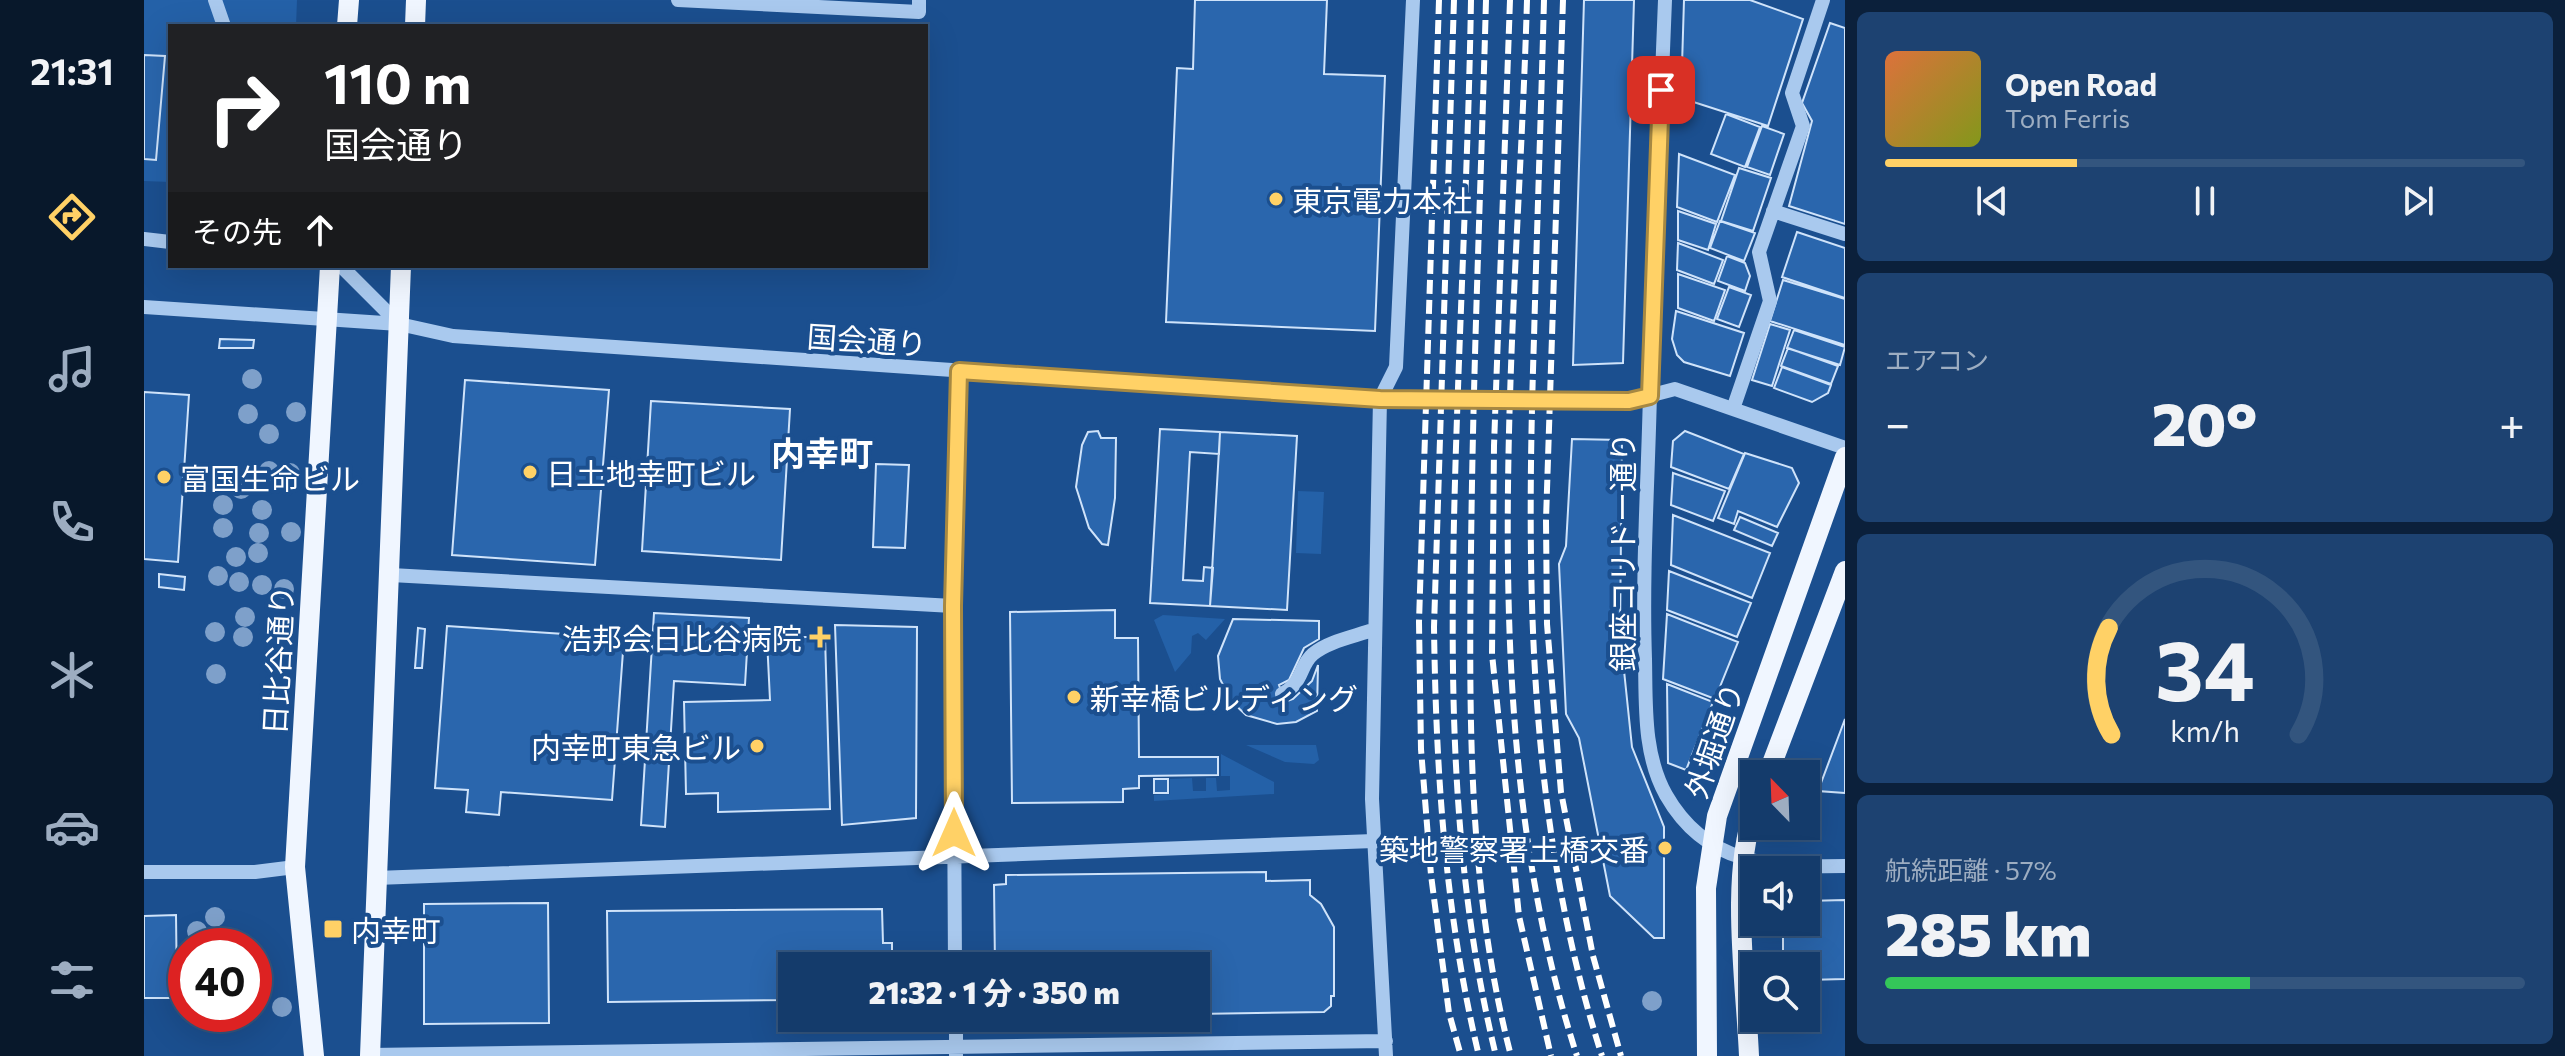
<!DOCTYPE html>
<html lang="ja">
<meta charset="utf-8">
<style>
:root{--surface:#143b6b;--page:#1d4271;--text:#f1f3f6;--muted:#9dadc1;--line:#33557e;--accent:#ffd166}
body{margin:0;font-family:Commissioner,"Noto Sans JP",sans-serif;background:var(--page);color:var(--text);height:100vh;display:flex;flex-direction:column;font-size:30px;white-space:nowrap}
*{box-sizing:border-box;margin:0}
p{font-size:26px;color:var(--muted)}
.icon{flex:none;width:44px;height:44px;fill:none;stroke:currentColor;stroke-width:2;stroke-linecap:round;stroke-linejoin:round}
.map{position:relative;flex:1;overflow:hidden}
.panel{display:flex;flex-direction:column;gap:12px;padding:12px;background:#0b203b;width:720px}
.panel>*{flex:none}
.top-card{position:absolute;left:24px;top:24px;width:760px;height:244px;border-radius:0px;box-shadow:0 8px 32px #0002,0 0 0 2px var(--line);background:#202124;color:#fff;overflow:hidden}
.needle{width:52px;rotate:337deg}
.buttons{position:absolute;left:1596px;top:760px;display:grid;gap:16px}
.buttons a{display:grid;place-items:center;width:80px;height:80px;border-radius:0px;background:var(--surface);box-shadow:0 8px 32px #0002,0 0 0 2px var(--line);font-size:40px}
.speed{position:absolute;left:24px;top:928px;display:flex;gap:16px;font-size:40px;font-weight:700;text-align:center}
.speed>*{display:grid;place-content:center;width:104px;height:104px;border-radius:50%;background:var(--surface);box-shadow:0 8px 32px #0002,0 0 0 2px var(--line);line-height:1}
.speed .limit{border:12px solid #d22;background:#fff;color:#111}
.pin{position:absolute;display:grid;place-items:center;width:68px;height:68px;color:#fff;margin:-34px;border-radius:16px;box-shadow:0 4px 12px #0006}
.me{position:absolute;width:88px;margin:-44px;rotate:0deg;stroke-linejoin:round;filter:drop-shadow(0 0 6px #0008)}
.turn{display:flex;align-items:center;gap:28px;height:168px;padding:0 24px;font-size:36px}
.turn .icon{width:104px;height:104px;stroke-width:2.5}
.turn b{display:block;font-size:56px;line-height:68px}
.then{display:flex;align-items:center;height:76px;padding:0 24px;background:#0003;gap:16px;font-size:30px}
.big{font-size:60px;font-weight:800;line-height:1.1}
.panel .tile{flex:1;display:flex;flex-direction:column;justify-content:center;gap:12px;min-width:0;padding:0 28px;border-radius:12px;background:var(--page)}
.panel .dial{align-items:center;gap:0}
.dial svg{height:208px;overflow:visible;fill:none;stroke:var(--line);stroke-width:7;stroke-linecap:round;text-anchor:middle}
.dial text{fill:var(--text);stroke:none}
.song{display:flex;align-items:center;gap:24px}
.cover{width:96px;height:96px;border-radius:12px;background:linear-gradient(135deg,hsl(20 70% 55%),hsl(70 70% 35%))}
.played{height:8px;border-radius:4px;background:linear-gradient(90deg,var(--accent) 30%,var(--line) 30%)}
.keys{display:flex;justify-content:space-around;direction:ltr}
.heat{display:flex;justify-content:space-between;align-items:center;font-size:44px;direction:ltr}
.charge{height:12px;border-radius:6px;background:linear-gradient(90deg,#34c759 57%,var(--line) 0)}
.trip{position:absolute;left:634px;top:952px;width:432px;height:80px;border-radius:0px;background:var(--surface);box-shadow:0 8px 32px #0002,0 0 0 2px var(--line);font-weight:800;line-height:80px;text-align:center}
main{display:flex;flex:1;min-height:0}
.tabs{display:flex;flex-direction:column;width:144px;justify-content:space-around;align-items:center;background:#08182b;color:var(--muted)}
.tabs .icon{width:56px;height:56px}
.tabs .selected{color:var(--accent)}
.tabs b{font-size:36px;color:var(--text)}
.map>svg:first-child{display:block}
.green{fill:#2461a8}
.building{fill:#2a66ad;stroke:#cfe3fa;stroke-width:2}
.lines{fill:none;stroke-linecap:round;stroke-linejoin:round}
.minor{stroke:#a9c9ee;stroke-width:14}
.major{stroke:#f0f6ff;stroke-width:20}
.rail{stroke:#fff;stroke-width:6;stroke-dasharray:14 6;stroke-linecap:butt}
.tree{fill:#7ea0ca}
.route-casing{stroke:#a68842;stroke-width:20}
.route{stroke:#ffd166;stroke-width:14}
.poi-dot{fill:#ffd166;stroke:#1b4f8f;stroke-width:3}
.labels{text-anchor:middle;dominant-baseline:central;stroke-width:8;stroke-linejoin:round;paint-order:stroke}
.poi-label{font-size:30px;fill:#fff;stroke:#1b4f8f;text-anchor:start}
.street-label{font-size:30px;fill:#fff;stroke:#1b4f8f}
.quarter-label{font-size:34px;font-weight:bold;fill:#fff;stroke:#1b4f8f}
</style>
<main>
<nav class="tabs">
<b>21:31</b>
<svg class="icon selected" aria-label="directions" viewBox="0 0 24 24"><path d="M12 3l9 9-9 9-9-9zM9 14v-3h6M13 9l2 2-2 2"/></svg>
<svg class="icon" aria-label="music" viewBox="0 0 24 24"><path d="M9 18V5l10-2v13"/><circle cx="6" cy="18" r="3"/><circle cx="16" cy="16" r="3"/></svg>
<svg class="icon" aria-label="phone" viewBox="0 0 24 24"><path d="M5 4h4l2 5-3 2q2 4 5 5l2-3 5 2v4C11 20 4 13 5 4z"/></svg>
<svg class="icon" aria-label="climate" viewBox="0 0 24 24"><path d="M12 3v18M4 7l16 10M4 17L20 7"/></svg>
<svg class="icon" aria-label="car" viewBox="0 0 24 24"><path d="M5 17H2v-5l4-1 3-4h7l3 4 3 1v5h-3M9 17h6M6 11h13"/><circle cx="7" cy="17" r="2"/><circle cx="17" cy="17" r="2"/></svg>
<svg class="icon" aria-label="filters" viewBox="0 0 24 24"><path d="M4 7h16M4 17h16"/><circle cx="9" cy="7" r="2"/><circle cx="15" cy="17" r="2"/></svg>
</nav>
<div class="map">
<svg width="1701" height="1056" viewBox="0 0 1701 1056">
<rect width="100%" height="100%" fill="#1b4f8f"/>
<!-- green -->
<path class="green" d="M0,0h153l-1,26h-126v156l-26,-1z
M1154,491l26,1 -3,62 -25,-1z
M1019,615l62,4 -19,21 -8,-7 -6,3 -1,17 -16,19 -21,-52z
M1102,745h70l3,15 -5,4 -29,-2z
M1077,754l53,28v12l-120,7v-6l16,-1v-15l22,-1 1,13h13v-13h10l1,13 13,-1v-14h-9z"/>
<!-- building -->
<path class="building" d="M1051,0h132l-3,74 61,2 -10,255 -209,-9 11,-254 16,1z
M1440,0h50l-11,363 -50,2z
M1540,0h66l53,19 -35,107 -87,-28z
M1686,23l15,5v196l-56,-18 23,-85 -10,-18z
M0,55l21,1 -9,104 -12,-1z
M1582,114l34,13 -15,40 -34,-13z
M1618,126l22,8 -14,41 -23,-8z
M1535,154l56,21 -18,47 -40,-15z
M1595,168l32,10 -18,53 -32,-10z
M1534,211l38,13 -8,26 -30,-10z
M1576,221l35,12 -11,28 -34,-13z
M1653,232l48,16v50l-63,-21z
M1534,243l45,17 -9,24 -37,-14z
M1583,256l18,7 5,13 -5,15 -27,-10z
M1534,274l47,16 -11,31 -36,-13z
M1639,280l62,19v46l-75,-24z
M1585,287l22,8 -12,32 -22,-8z
M1532,311l68,22 -14,43 -46,-14 -7,-7 -5,-16z
M1626,324l20,6 -18,56 -20,-6z
M1650,330l51,17 -5,18 -53,-17z
M76,339l34,1 -1,8h-34z
M1644,348l50,18 -7,18 -50,-18z
M1638,367l49,18 -3,8 -16,9 -38,-14z
M321,380l144,10 -14,175 -143,-10z
M0,392l45,3 -11,167 -34,-3z
M507,401l139,8 -9,151 -139,-9z
M1016,429l60,3 -1,22 -29,-2 -7,128 20,1 1,-14 9,1 -3,38 -60,-3z
M954,431l3,7h15l-1,60 -7,47 -6,-1 -13,-16 -13,-41 6,-42 6,-13z
M1541,431l59,23 -15,35 -58,-22 2,-26z
M1076,432l77,4 -10,174 -77,-4z
M1428,439l50,1 -2,192 12,115 32,80v111h-10l-44,-42 -31,-158 -13,-24 -7,-150 7,-18z
M1601,453l47,15 7,15 -22,44 -39,-16 -4,13 -16,-6z
M732,464l33,1 -4,83 -32,-1z
M1529,473l52,18 -12,30 -42,-16z
M1529,515l97,38 -18,45 -81,-33z
M1596,517l38,16 -6,13 -38,-16z
M1525,571l82,32 -14,34 -70,-27z
M15,574l26,3 -1,13 -25,-3z
M971,610v28h23l1,119h79v18l-79,1v12l-16,1v13l-111,1 -2,-191z
M510,613l95,5 -4,67 -71,-4 -9,146 -24,-2z
M1523,614l71,28 -23,57 -52,-20z
M1089,619l86,2v18l-15,9 -15,32 -10,5 6,17 8,-3 19,-18 6,-16 -1,46 -21,11 -19,2 -31,-9 -15,-14 -11,-22 -2,-23z
M691,625l82,2 -1,191 -74,7z
M303,626l177,12 -12,162 -111,-8 -2,23 -33,-3 2,-22 -33,-2z
M274,628l7,1 -3,39h-7z
M681,636l5,173 -112,3v-19l-32,1 -2,-92 86,-2 -3,-61z
M1523,684l46,18 -27,68 -18,-7z
M1701,719v74l-27,-2z
M1010,779h14v14h-14z
M1122,872v9l44,-1v15l11,9 13,23v69h-3v10l-7,6 -128,2v-48h-201l-1,-81 12,-1v-9z
M1701,900v79l-39,1v-14h-23v-44h23v-21z
M404,903l1,120 -125,1v-120z
M738,909l1,34h9v23h-100v34l-184,2 -1,-91z
M32,915l1,83h-33v-82z"/>
<g class="lines">
<!-- minor -->
<path class="minor" d="M71,0l9,26
M534,0l241,12v-12
M1521,0c-5,131 -11,262 -15,393 -2,89 -8,177 -5,266 1,45 -2,95 21,136 41,72 105,72 179,71
M1629,211l72,23
M0,239l26,3
M197,266l58,58
M0,307l255,17 54,12 927,63 249,2 46,-12 170,59
M1589,409l37,-108 -11,-49 44,-126 -11,-33 31,-93
M247,575l562,31
M1138,694c22,-12 17,-28 31,-40 15,-13 44,-18 62,-25
M0,872h111l40,-5
M232,878l998,-37
M811,966l-2,-360 6,-235
M812,1018v38
M226,1055l1016,-14
M1242,1056l-14,-257 8,-400 16,-32 17,-367"/>
<!-- major -->
<path class="major" d="M203,26l2,-26
M271,26l1,-26
M1624,774l77,-203
M170,1056l-19,-189 35,-601
M226,1056l31,-790
M1563,1056l-1,-168 11,-72 128,-359
M1605,1056c-3,-72 -19,-178 5,-245"/>
<!-- rail -->
<path class="rail" d="M1295,0l-20,622 2,127 10,126 18,138 12,43
M1310,0l-20,627c2,145 11,288 45,429
M1327,0c-3,174 -13,347 -17,520 -4,181 -1,360 42,536
M1342,0c-5,184 -13,367 -15,551 -2,169 -3,340 40,505
M1366,0l-16,446 -2,208 27,262 32,140
M1383,0c-10,344 -58,725 50,1056
M1400,0c-3,113 -7,226 -10,338 -8,243 -7,485 68,718
M1419,0l-17,520 1,104 14,168 32,164 28,100"/>
</g>
<!-- trees -->
<g class="tree">
<circle cx="108" cy="379" r="10"/>
<circle cx="152" cy="412" r="10"/>
<circle cx="104" cy="414" r="10"/>
<circle cx="125" cy="434" r="10"/>
<circle cx="125" cy="471" r="10"/>
<circle cx="146" cy="473" r="10"/>
<circle cx="97" cy="489" r="10"/>
<circle cx="79" cy="505" r="10"/>
<circle cx="118" cy="510" r="10"/>
<circle cx="79" cy="528" r="10"/>
<circle cx="147" cy="532" r="10"/>
<circle cx="115" cy="533" r="10"/>
<circle cx="114" cy="553" r="10"/>
<circle cx="92" cy="557" r="10"/>
<circle cx="74" cy="576" r="10"/>
<circle cx="95" cy="582" r="10"/>
<circle cx="118" cy="585" r="10"/>
<circle cx="140" cy="589" r="10"/>
<circle cx="101" cy="617" r="10"/>
<circle cx="143" cy="625" r="10"/>
<circle cx="71" cy="632" r="10"/>
<circle cx="99" cy="637" r="10"/>
<circle cx="72" cy="674" r="10"/>
<circle cx="1008" cy="699" r="10"/>
<circle cx="71" cy="917" r="10"/>
<circle cx="53" cy="931" r="10"/>
<circle cx="1508" cy="1001" r="10"/>
<circle cx="138" cy="1007" r="10"/>
</g>
<g class="lines">
<defs>
<path id="route" d="M810,833l-1,-227 6,-235 421,28 249,2 21,-5 11,-306"/>
</defs>
<!-- route casing -->
<use href="#route" class="route-casing"/>
<!-- route -->
<use href="#route" class="route"/>
</g>
<!-- markers -->
<g class="poi-dot">
<circle cx="1132" cy="199" r="8"/>
<circle cx="386" cy="472" r="8"/>
<circle cx="20" cy="477" r="8"/>
<path d="M672 625h8v8h8v8h-8v8h-8v-8h-8v-8h8z"/>
<circle cx="930" cy="697" r="8"/>
<circle cx="613" cy="746" r="8"/>
<circle cx="1521" cy="848" r="8"/>
<rect x="179" y="919" width="20" height="20" rx="4"/>
</g>
<g class="labels">
<!-- poi labels -->
<g class="poi-label">
<text x="1148" y="199">東京電力本社</text>
<text x="402" y="472">日土地幸町ビル</text>
<text x="36" y="477">富国生命ビル</text>
<text x="658" y="637" text-anchor="end">浩邦会日比谷病院</text>
<text x="946" y="697">新幸橋ビルディング</text>
<text x="597" y="746" text-anchor="end">内幸町東急ビル</text>
<text x="1505" y="848" text-anchor="end">築地警察署土橋交番</text>
<text x="207" y="929">内幸町</text>
</g>
<!-- street labels -->
<g class="street-label">
<text transform="translate(723 339) rotate(4)">国会通り</text>
<text transform="translate(1477 552) rotate(-90)">銀座コリドー通り</text>
<text transform="translate(133 660) rotate(-87)">日比谷通り</text>
<text transform="translate(1569 740) rotate(-71)">外堀通り</text>
</g>
<!-- quarter labels -->
<g class="quarter-label">
<text x="678" y="452">内幸町</text>
</g>
</g>
</svg>
<div class="buttons">
<a><svg class="needle" viewBox="-14 -14 28 28"><path d="M0-13l5 13h-10z" fill="#e53935"/><path d="M0 13l5-13h-10z" fill="#9dadc1"/></svg></a>
<a><svg class="icon" aria-label="sound" viewBox="0 0 24 24"><path d="M4 9h4l5-4v14l-5-4H4zM17 9q2 3 0 6"/></svg></a>
<a><svg class="icon" aria-label="search" viewBox="0 0 24 24"><circle cx="10" cy="10" r="6"/><path d="M15 15l6 6"/></svg></a>
</div>
<div class="speed"><div class="limit">40</div></div>
<div class="pin" style="left:1517px;top:90px;background:#d93025"><svg class="icon" aria-label="arrive" viewBox="0 0 24 24"><path d="M6 21V4h12l-3 4 3 4H6"/></svg></div>
<svg class="me" style="left:810px;top:833px" viewBox="-20 -20 40 40"><path d="M0-17L14 15 0 8-14 15z" fill="#ffd166" stroke="#fff" stroke-width="4"/></svg>
<div class="trip">21:32 · 1 分 · 350 m</div>
<div class="top-card">
<div class="turn"><svg class="icon" aria-label="right" viewBox="0 0 24 24"><path d="M7 20v-9h11M14 6l5 5-5 5"/></svg><div><b>110 m</b>国会通り</div></div>
<div class="then">その先<svg class="icon" aria-label="ahead" viewBox="0 0 24 24"><path d="M12 20V5M6 11l6-6 6 6"/></svg></div>
</div>
</div>
<section class="panel">
<div class="tile">
<div class="song"><i class="cover"></i><div><b>Open Road</b><p>Tom Ferris</p></div></div>
<div class="played"></div>
<div class="keys"><svg class="icon" aria-label="previous" viewBox="0 0 24 24"><path d="M18 5L8 12l10 7zM5 5v14"/></svg><svg class="icon" aria-label="pause" viewBox="0 0 24 24"><path d="M8 5v14M16 5v14"/></svg><svg class="icon" aria-label="next" viewBox="0 0 24 24"><path d="M6 5l10 7-10 7zM19 5v14"/></svg></div>
</div>
<div class="tile"><p>エアコン</p>
<div class="heat"><a>−</a><b class="big">20°</b><a>+</a></div>
</div>
<div class="tile dial"><svg viewBox="0 0 100 80">
<path d="M14 69A42 42 0 1 1 86 69"/>
<path d="M14 69A42 42 0 0 1 13 28" stroke="#ffd166"/>
<text x="50" y="56" font-size="32" font-weight="700">34</text>
<text x="50" y="72" font-size="11">km/h</text>
</svg></div>
<div class="tile"><p>航続距離 · 57%</p><b class="big">285 km</b><div class="charge"></div></div>
</section>
</main>
